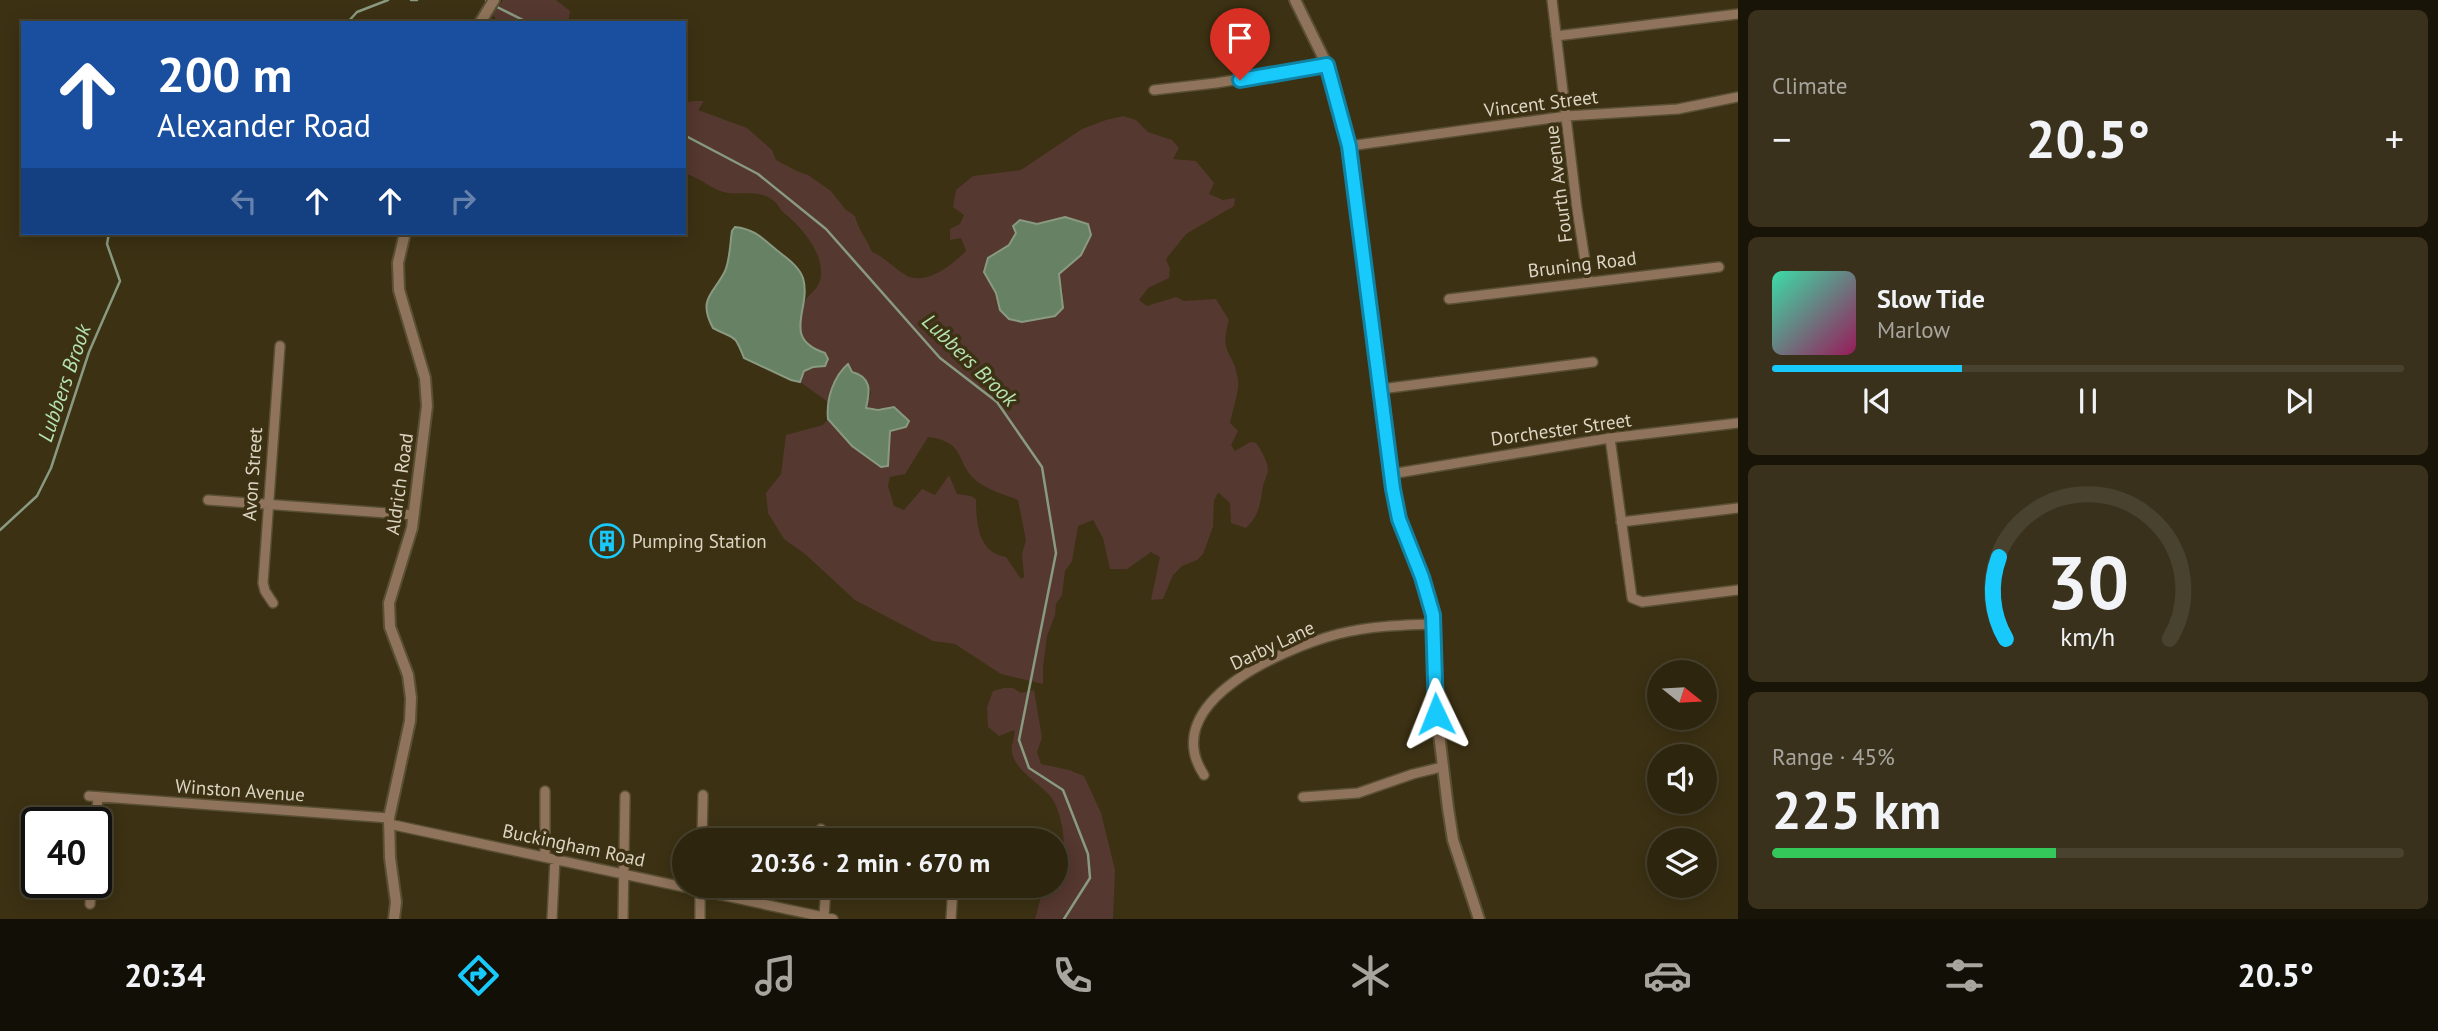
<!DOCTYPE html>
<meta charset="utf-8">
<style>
:root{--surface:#2d250e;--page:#39311c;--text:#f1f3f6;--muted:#a7a59e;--line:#48422e;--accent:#18cafc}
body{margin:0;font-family:"PT Sans",sans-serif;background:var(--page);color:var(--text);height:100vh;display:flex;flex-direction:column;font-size:26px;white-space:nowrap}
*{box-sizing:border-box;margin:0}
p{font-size:23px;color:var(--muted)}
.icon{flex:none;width:38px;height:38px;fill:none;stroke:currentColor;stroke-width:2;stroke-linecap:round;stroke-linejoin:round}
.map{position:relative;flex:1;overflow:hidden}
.side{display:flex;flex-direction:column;gap:10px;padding:10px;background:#191408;width:700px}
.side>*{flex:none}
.top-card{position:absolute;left:21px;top:21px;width:665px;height:214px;border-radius:0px;box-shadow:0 4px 18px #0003,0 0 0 2px var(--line);background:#1a4fa0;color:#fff;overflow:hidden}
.needle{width:46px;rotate:108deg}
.tools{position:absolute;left:1647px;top:660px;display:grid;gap:14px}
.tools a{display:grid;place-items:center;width:70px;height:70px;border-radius:50%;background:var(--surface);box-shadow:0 4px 18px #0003,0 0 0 2px var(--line);font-size:35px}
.speed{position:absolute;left:21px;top:807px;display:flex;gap:14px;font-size:35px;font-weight:700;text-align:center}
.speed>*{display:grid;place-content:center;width:91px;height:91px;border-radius:50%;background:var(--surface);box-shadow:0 4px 18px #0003,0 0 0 2px var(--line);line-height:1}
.speed .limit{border:4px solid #111;border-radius:10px;background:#fff;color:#111}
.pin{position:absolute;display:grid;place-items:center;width:60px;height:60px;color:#fff;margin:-72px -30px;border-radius:50% 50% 50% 0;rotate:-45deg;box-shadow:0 0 7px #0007}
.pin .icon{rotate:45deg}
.me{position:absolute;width:77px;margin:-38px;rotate:358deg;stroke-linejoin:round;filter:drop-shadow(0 0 5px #0008)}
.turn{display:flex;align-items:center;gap:24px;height:147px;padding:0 21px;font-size:32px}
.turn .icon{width:91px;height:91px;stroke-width:2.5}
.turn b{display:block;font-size:49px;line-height:60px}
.lanes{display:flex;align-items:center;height:66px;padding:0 21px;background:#0003;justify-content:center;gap:35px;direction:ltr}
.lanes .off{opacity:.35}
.big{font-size:52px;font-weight:700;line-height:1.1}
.side .card{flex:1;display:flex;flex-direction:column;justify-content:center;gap:10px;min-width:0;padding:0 24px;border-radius:10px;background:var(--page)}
.side .dial{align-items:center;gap:0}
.dial svg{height:182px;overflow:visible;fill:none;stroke:var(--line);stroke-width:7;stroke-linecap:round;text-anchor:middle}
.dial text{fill:var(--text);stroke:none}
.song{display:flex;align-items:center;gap:21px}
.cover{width:84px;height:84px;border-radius:10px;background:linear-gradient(135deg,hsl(160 70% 55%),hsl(330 70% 35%))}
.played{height:7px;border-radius:4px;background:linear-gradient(90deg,var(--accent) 30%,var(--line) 30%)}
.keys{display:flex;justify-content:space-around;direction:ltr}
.heat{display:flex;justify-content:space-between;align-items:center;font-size:38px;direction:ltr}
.charge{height:10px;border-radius:5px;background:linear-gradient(90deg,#34c759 45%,var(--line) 0)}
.trip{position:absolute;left:672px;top:828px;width:396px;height:70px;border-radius:35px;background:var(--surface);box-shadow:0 4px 18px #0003,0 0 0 2px var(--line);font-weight:700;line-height:70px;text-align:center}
.dock{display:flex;height:112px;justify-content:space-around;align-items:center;background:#120f06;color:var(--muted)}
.dock .icon{width:49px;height:49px}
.dock .on{color:var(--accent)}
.dock b{font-size:32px;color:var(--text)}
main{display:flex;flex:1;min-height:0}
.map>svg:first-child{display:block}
.green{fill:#553830;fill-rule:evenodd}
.water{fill:#668164;stroke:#899a81;stroke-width:2}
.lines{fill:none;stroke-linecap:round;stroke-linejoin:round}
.stream{stroke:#899a81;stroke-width:2.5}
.minor-casing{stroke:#594f33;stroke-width:12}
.tertiary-casing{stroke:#594f33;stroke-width:14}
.minor{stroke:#8f735a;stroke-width:9}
.tertiary{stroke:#8f735a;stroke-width:10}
.route-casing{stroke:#1083a4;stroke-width:18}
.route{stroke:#18cafc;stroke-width:12}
.labels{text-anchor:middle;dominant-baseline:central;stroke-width:7;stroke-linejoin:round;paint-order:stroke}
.street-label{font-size:19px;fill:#dcd5c4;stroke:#3c3113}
.poi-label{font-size:19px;fill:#dcd5c4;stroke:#3c3113;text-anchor:start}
.water-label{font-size:21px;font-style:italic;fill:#b4e2b1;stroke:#3c3113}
</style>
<main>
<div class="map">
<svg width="1738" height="919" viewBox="0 0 1738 919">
<rect width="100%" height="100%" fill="#3c3113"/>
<!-- green -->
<path class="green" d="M503,0h53l14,11 -2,12h-69l-6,-8z
M694,101h10l-6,9 49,18 25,22 4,10 23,12 9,3 23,16 14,18 10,7c3,14 12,23 17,36 13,5 20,15 32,22 20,14 48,-9 62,-23l-5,-13 -11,2v-11l10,-5 4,-9 -11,-8 3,-17 17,-14 48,-6 61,-41 24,-9 17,-4 13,4 12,12 24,8 7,8 -6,11 23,2 18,22 -5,11 14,6 12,-2 -1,8 -48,28 -20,25 4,10 -1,9 -21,10 -9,12 8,6 29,-9 8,4 32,-2 13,21c-10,36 4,29 9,59 2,10 -6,33 -8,44l8,8 -7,14 4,6 15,-9 6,1c5,7 11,17 12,26 0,6 -4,12 -5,17 -3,17 -3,29 -17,42l-15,-5 -1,-20 -12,-11 -4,9 -1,26 -10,27 -6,6 -15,6 -9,9 -10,24 -12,1 9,-43 -9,-5 -24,17h-17l-7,-31 -10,-18 -15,6 -6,35 -7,10 -3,24 -6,9 -1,11 -8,21 -4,31v17l-42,-10 -46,-30 -22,-3 -78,-41 -50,-46 -21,-15 -16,-26 -2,-20 15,-19 5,-39 37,-10 5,-6 24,27 29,21 8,-17 1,-19 16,-4 -18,-18 -22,-1 5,-16 -23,-27 -7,5 -13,32 -28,-20 4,-11 9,-4 6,1 6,-15c-22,-7 -33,-29 -21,-51 6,-9 16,-14 17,-26 2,-25 -20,-49 -37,-63 -4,-3 -6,-9 -10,-12 -14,-12 -30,-6 -46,-8 -15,-2 -29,-16 -44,-20v-70zM1065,217l26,18 -10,20 -22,19 4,19 -63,17 -4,-17 -1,-38 14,-10 7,-12 21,-9zM928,437c40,5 26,26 50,45 10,8 28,13 40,18l8,40 -4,14 2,23 -3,2 -15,-22c-28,-4 -30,-35 -30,-58l-5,-3 -14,-2 -8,-19 -14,20 -13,-6 -18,21 -10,-4 -6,-20 2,-9 15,-3z
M1004,688h9l8,5 13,-3 8,48 -5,14 4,12 28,6 15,6 17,37 14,57 -2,49h-78l9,-33h11v-11c16,-15 8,-62 -4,-78 -11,-14 -36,-26 -39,-45 -2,-7 4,-15 2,-22l-15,6 -11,-9 -1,-20 6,-16z"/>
<!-- water -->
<path class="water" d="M1065,217l23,7 3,11 -10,20 -22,19 4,34 -8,8 -33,6 -13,-3 -9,-9 -4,-17 -12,-21 4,-14 21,-13 7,-12 -3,-7 7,-6 17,4z
M735,227c18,2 25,9 38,20 10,9 25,17 30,31 9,31 -23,60 22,75l3,6 -3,7 -12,1 -9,4 -4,11 -9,-2 -47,-22c-10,-26 -9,-18 -31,-30 -16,-30 1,-34 12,-57 5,-11 5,-28 7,-40z
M848,364l4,8c20,5 18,19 14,36l12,2 16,-3 15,14 -3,6 -16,4 -2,35 -7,1 -29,-21 -24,-27c-2,-19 5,-42 20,-55z"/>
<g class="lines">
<!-- stream -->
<path class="stream" d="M411,0h6
M486,0l1,1
M497,7l32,16
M347,23l10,-11 31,-12
M684,135l74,39 68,55 114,129 57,44 45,65 14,86 -37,187 10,28 34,22 25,64 2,24 -26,41
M0,530l37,-34 14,-28 38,-116 31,-71 -13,-37 2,-11"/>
<defs>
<path id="minor" d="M1552,0l25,209 11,71
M1556,36l182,-22
M1154,90l62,-7 111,-18
M1349,146l218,-30 111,-7 60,-12
M1449,299l270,-32
M1381,389l212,-27
M1610,438l22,160 10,4 96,-12
M1391,474l219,-36 128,-15
M208,500l206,15
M1621,522l117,-14
M273,603l-8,-12 -2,-8 17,-237
M1204,775c-48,-73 81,-127 134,-141 32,-8 63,-9 96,-10
M89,796l300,22
M1303,797l55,-4 55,-19 29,-7
M96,822l2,-25
M389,824l444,95
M821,829l5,11
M702,840l1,-45
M545,857v-66
M700,886v33
M90,904l2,-22
M824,917l2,-31
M552,919l3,-60
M623,919l2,-123
M951,919l2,-33"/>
<path id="tertiary" d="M1295,0l32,65 19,63 47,361 6,30 23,58 9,30 4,25v68l13,108 5,32 26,79
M480,23l14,-23
M394,919l2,-17 -6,-44 -1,-40 21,-97 1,-23 -3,-23 -18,-48 -1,-24 23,-75 15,-122 -2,-28 -26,-88 -1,-27 7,-30"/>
</defs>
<!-- minor casing -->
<use href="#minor" class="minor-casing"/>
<!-- tertiary casing -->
<use href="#tertiary" class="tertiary-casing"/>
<!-- minor -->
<use href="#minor" class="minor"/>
<!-- tertiary -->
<use href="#tertiary" class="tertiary"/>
</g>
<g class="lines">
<defs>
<path id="route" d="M1240,80l87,-15 22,81 44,343 6,30 23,58 11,38 3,99"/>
</defs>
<!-- route casing -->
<use href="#route" class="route-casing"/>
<!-- route -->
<use href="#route" class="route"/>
</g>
<!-- icons -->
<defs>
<symbol id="building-ring" viewBox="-11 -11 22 22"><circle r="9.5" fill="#3c3113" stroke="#18cafc" stroke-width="1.5"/><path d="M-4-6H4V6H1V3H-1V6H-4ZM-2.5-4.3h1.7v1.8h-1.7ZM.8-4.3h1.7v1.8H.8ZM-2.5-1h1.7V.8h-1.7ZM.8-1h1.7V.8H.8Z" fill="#18cafc"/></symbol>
</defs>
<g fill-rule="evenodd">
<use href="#building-ring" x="588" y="522" width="38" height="38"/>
</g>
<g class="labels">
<!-- street labels -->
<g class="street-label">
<text transform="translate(1541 103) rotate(-7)">Vincent Street</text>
<text transform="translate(1558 184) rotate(-97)">Fourth Avenue</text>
<text transform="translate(1582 264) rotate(-7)">Bruning Road</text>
<text transform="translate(1561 429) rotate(-8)">Dorchester Street</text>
<text transform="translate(252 474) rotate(-86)">Avon Street</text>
<text transform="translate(399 484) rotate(-82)">Aldrich Road</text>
<text transform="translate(1272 645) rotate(-25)">Darby Lane</text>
<text transform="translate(240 790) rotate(4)">Winston Avenue</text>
<text transform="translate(574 845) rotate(12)">Buckingham Road</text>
</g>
<!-- poi labels -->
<g class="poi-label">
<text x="632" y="541">Pumping Station</text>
</g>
<!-- water labels -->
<g class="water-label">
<text transform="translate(970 360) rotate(44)">Lubbers Brook</text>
<text transform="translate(64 383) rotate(-71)">Lubbers Brook</text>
</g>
</g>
</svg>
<div class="tools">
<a><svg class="needle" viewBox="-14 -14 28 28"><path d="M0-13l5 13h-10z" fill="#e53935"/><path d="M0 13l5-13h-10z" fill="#a7a59e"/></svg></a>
<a><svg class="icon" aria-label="sound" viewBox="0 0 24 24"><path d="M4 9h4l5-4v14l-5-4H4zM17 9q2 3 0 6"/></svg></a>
<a><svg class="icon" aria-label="layers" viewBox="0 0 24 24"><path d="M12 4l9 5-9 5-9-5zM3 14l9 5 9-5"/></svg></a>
</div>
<div class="speed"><div class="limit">40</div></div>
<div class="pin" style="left:1240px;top:80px;background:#d93025"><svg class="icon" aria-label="arrive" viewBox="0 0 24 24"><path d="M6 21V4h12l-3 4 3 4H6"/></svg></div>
<svg class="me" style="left:1436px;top:714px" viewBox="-20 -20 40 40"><path d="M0-17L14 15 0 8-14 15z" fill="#18cafc" stroke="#fff" stroke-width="4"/></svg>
<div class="trip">20:36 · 2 min · 670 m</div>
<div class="top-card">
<div class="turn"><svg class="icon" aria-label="ahead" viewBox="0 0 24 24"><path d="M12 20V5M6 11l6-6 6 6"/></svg><div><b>200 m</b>Alexander Road</div></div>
<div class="lanes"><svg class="icon off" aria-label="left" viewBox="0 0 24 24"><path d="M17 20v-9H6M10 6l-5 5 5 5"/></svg><svg class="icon" aria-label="ahead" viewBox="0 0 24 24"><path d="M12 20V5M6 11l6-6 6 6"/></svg><svg class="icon" aria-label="ahead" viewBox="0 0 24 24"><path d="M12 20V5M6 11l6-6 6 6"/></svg><svg class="icon off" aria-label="right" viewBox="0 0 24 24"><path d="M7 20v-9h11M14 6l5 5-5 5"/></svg></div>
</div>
</div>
<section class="side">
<div class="card"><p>Climate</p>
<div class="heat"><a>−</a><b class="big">20.5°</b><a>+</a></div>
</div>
<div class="card">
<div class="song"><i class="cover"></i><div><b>Slow Tide</b><p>Marlow</p></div></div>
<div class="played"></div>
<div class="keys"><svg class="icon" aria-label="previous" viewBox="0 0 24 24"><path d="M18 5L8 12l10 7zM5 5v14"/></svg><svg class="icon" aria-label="pause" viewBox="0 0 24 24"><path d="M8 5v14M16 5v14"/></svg><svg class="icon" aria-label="next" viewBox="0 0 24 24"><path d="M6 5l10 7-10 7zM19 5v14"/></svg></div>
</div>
<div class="card dial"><svg viewBox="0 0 100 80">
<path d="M14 69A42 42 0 1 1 86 69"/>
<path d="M14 69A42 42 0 0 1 11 33" stroke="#18cafc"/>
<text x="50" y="56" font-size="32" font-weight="700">30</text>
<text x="50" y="72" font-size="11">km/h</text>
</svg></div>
<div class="card"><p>Range · 45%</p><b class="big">225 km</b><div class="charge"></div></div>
</section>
</main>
<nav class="dock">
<b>20:34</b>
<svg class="icon on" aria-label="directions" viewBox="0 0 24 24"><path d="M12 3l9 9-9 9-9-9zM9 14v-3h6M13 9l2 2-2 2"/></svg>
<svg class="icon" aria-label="music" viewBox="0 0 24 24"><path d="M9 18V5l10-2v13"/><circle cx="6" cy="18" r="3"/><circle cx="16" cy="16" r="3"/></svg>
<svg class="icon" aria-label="phone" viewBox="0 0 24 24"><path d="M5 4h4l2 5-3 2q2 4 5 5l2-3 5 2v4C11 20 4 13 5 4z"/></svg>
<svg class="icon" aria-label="climate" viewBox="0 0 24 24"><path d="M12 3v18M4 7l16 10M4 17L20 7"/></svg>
<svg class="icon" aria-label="car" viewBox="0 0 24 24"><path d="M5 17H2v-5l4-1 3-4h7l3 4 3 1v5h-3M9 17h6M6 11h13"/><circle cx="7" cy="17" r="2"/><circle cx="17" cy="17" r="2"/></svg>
<svg class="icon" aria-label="filters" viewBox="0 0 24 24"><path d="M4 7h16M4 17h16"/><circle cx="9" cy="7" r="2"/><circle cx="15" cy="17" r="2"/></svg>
<b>20.5°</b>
</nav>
